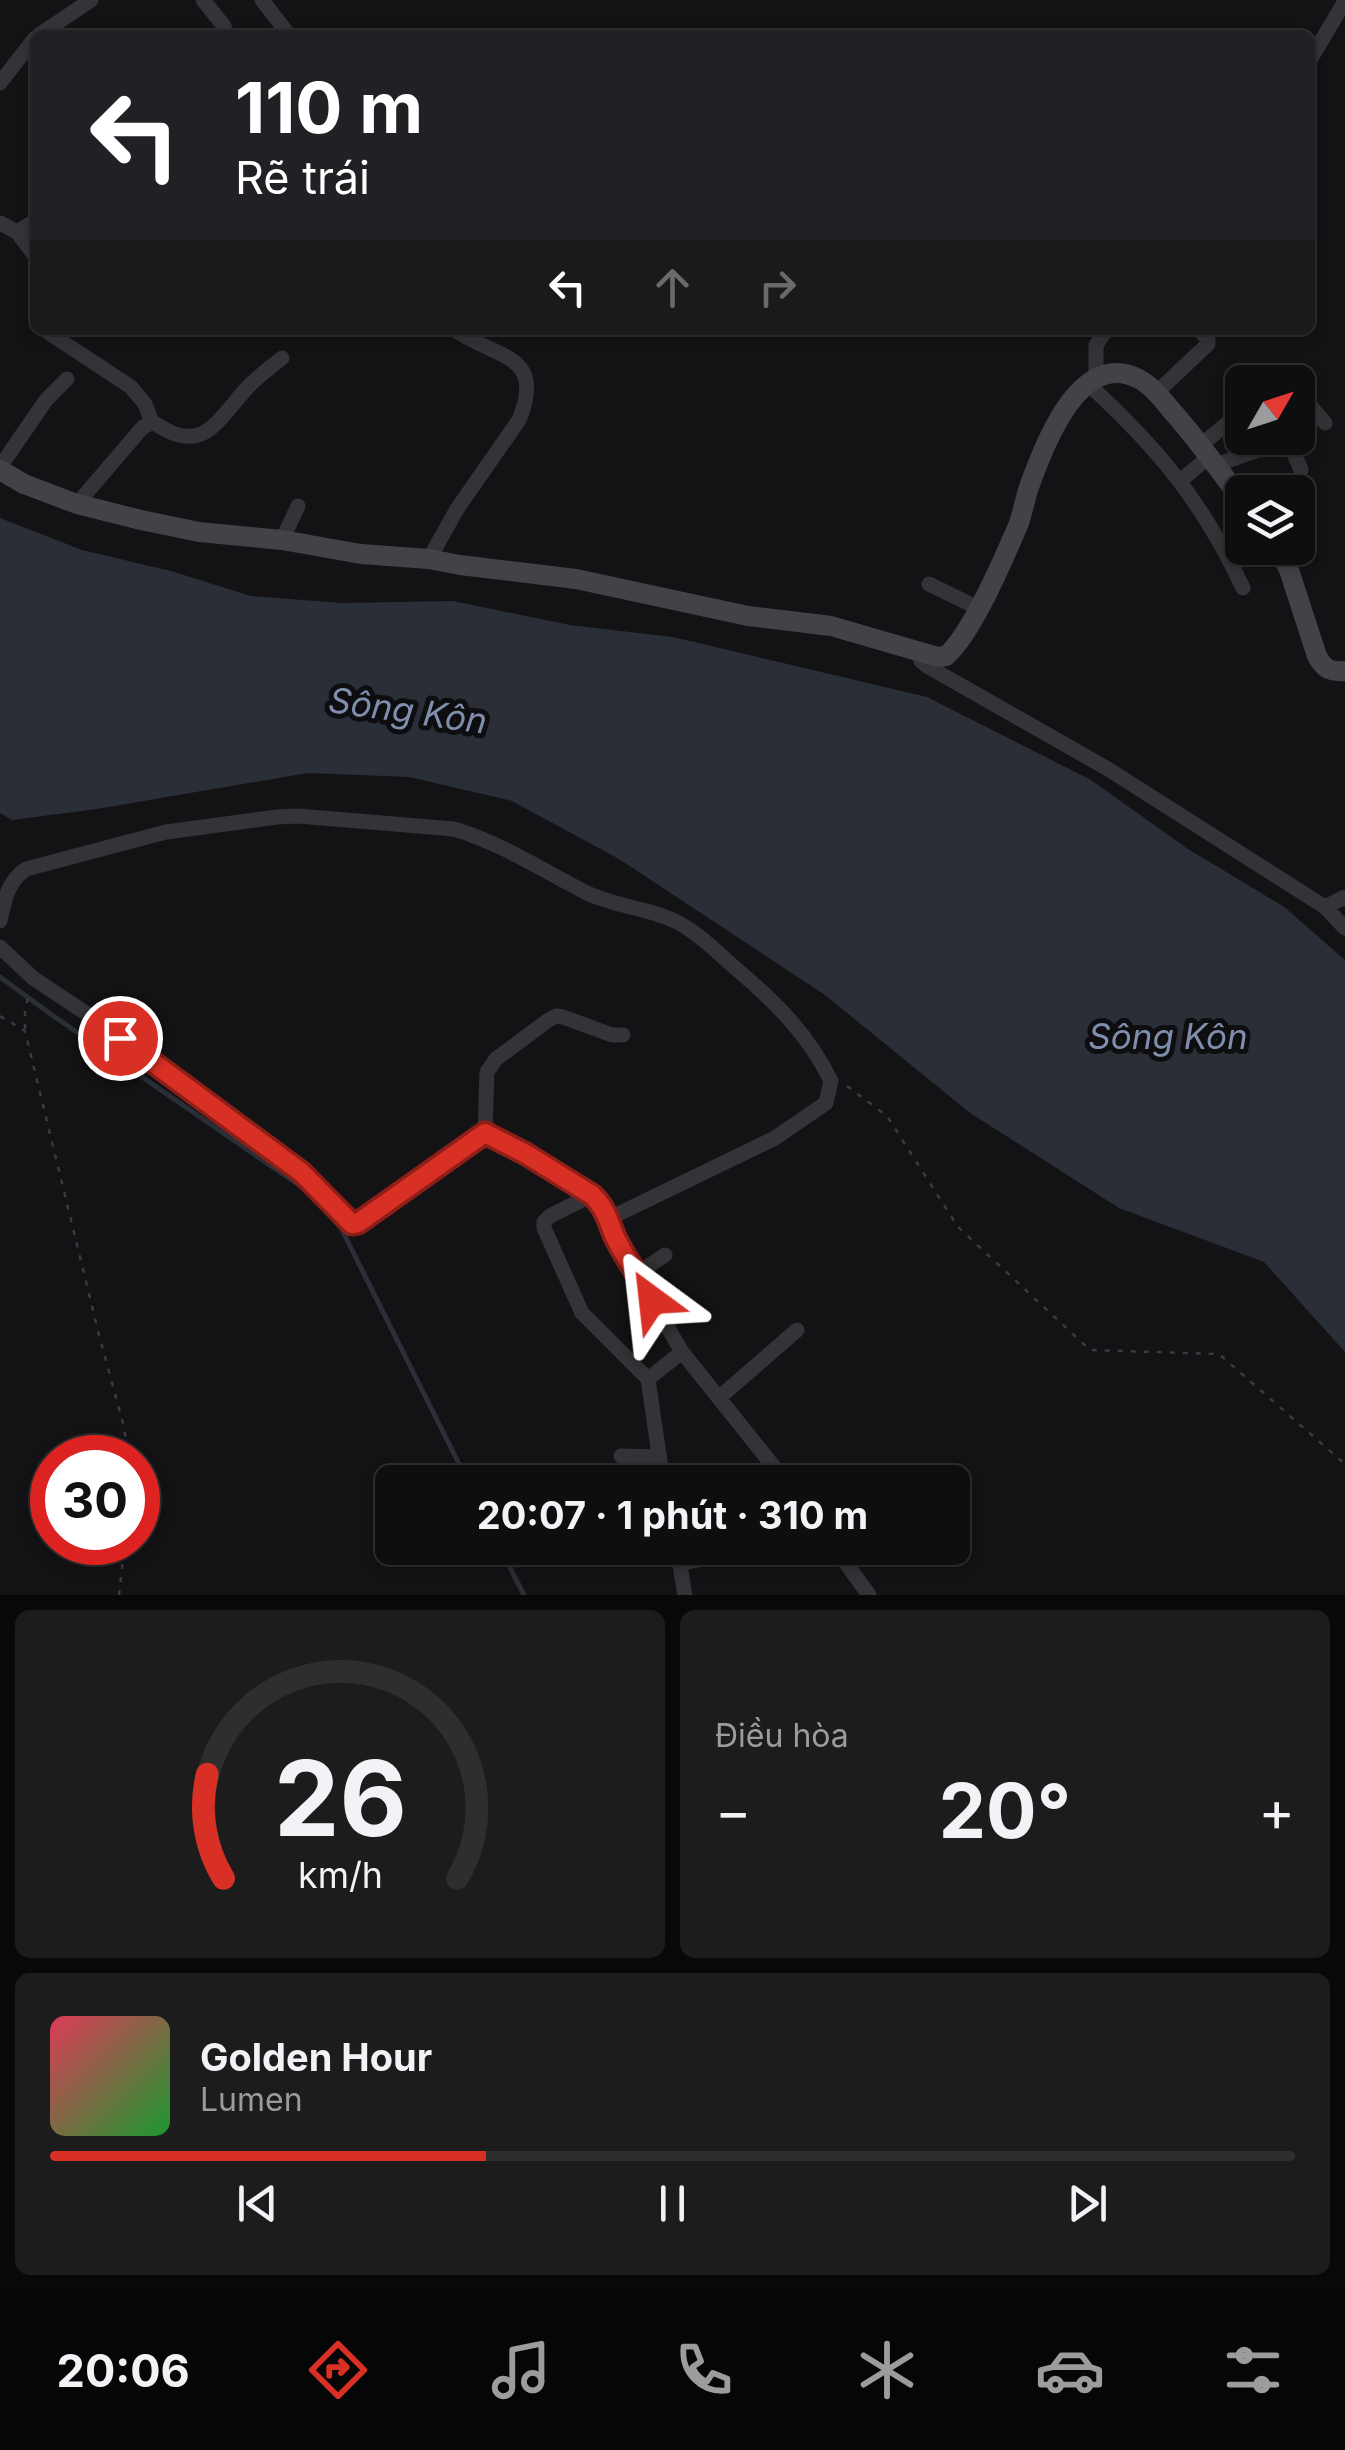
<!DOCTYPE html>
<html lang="vi">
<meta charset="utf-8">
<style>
:root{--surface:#0e0e0f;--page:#1c1c1d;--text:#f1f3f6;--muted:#9b9c9e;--line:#2e2e2f;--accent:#d93025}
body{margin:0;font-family:Inter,sans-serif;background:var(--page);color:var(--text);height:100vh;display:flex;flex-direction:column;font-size:38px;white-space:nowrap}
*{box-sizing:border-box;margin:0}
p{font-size:32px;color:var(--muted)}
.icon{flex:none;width:55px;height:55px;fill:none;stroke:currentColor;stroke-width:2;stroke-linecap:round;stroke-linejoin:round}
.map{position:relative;height:1595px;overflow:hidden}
.drawer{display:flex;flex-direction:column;gap:15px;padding:15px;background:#080808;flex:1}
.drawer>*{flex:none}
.guide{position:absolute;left:30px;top:30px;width:1285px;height:305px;border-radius:15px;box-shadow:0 5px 15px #0003,0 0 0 2px var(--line);background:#202124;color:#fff;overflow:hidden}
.needle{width:65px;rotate:51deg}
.tools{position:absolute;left:1225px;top:365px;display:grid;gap:20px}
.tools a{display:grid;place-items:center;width:90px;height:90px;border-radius:15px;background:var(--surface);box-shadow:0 5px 15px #0003,0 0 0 2px var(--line);font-size:50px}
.speed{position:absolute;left:30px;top:1435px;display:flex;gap:20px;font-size:50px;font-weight:700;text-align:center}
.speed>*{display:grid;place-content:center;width:130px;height:130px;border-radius:50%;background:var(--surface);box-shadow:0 5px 15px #0003,0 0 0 2px var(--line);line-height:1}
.speed .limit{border:15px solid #d22;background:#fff;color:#111}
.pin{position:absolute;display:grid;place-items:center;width:85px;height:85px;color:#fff;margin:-42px;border:5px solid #fff;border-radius:50%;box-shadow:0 2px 10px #0007}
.me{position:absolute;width:110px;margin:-55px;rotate:330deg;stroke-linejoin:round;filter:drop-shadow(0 0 8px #0008)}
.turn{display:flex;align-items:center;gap:35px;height:210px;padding:0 40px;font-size:45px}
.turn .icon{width:130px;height:130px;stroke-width:2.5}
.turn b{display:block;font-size:70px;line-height:85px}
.lanes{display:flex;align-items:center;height:95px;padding:0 40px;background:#0003;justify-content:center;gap:50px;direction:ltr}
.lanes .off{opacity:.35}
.big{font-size:75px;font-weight:700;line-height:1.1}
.drawer .card{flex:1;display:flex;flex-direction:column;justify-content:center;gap:15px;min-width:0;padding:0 35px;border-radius:15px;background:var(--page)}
.drawer .dial{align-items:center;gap:0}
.dial svg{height:260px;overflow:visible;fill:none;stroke:var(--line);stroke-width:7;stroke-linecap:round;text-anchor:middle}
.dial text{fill:var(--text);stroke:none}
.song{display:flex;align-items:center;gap:30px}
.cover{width:120px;height:120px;border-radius:15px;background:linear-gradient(135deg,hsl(350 70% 55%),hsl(130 70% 35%))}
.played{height:10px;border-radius:5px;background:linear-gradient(90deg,var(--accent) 35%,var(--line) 35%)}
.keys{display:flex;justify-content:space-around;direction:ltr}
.heat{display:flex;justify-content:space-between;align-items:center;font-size:55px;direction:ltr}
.drawer .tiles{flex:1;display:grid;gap:15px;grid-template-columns:1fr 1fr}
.card:last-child{grid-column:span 2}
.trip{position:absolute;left:375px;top:1465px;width:595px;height:100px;border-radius:15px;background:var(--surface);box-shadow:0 5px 15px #0003,0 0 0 2px var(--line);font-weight:700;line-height:100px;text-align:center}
.menu{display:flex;height:160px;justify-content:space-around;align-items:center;background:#060606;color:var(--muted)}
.menu .icon{width:70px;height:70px}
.menu .on{color:var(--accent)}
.menu b{font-size:45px;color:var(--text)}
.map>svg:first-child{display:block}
.water{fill:#2a2e36}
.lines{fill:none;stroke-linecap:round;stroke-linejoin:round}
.stream{stroke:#2a2e36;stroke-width:5}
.path{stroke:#3a3a3f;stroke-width:2.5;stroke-dasharray:5 8;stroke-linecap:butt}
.street{stroke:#343438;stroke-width:15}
.secondary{stroke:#424248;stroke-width:20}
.route-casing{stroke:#8d1f18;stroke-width:25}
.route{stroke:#d93025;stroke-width:18}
.labels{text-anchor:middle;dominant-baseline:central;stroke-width:10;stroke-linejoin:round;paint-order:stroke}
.water-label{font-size:35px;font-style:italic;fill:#7e8eac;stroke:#0e0d0f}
</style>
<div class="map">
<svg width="1345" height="1595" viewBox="0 0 1345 1595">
<rect width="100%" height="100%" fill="#131214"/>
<!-- water -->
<path class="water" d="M0,518l82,32 89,21 80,25 90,7 112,-2 117,24 103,12 254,60 164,83 97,69 95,57 62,54v392l-81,-90 -145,-54 -149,-95 -145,-118 -206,-136 -107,-58 -103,-24 -101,-4 -211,36 -85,11 -12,-7z"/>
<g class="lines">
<!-- stream -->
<path class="stream" d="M0,977l52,38 257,177 32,36 127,254
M500,1548l24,47"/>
<!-- path -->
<path class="path" d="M0,1016l25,15 73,300 26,96 4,31
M25,1029v-19l4,-17
M847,1086l40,30 71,111 132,123 129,4 126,110
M119,1595l6,-53"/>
<!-- street -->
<path class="street" d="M203,0l21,26 3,9
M262,0l27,35
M39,35l52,-35
M1310,60l35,-59
M0,83l35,-45
M0,223l17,9 18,-11
M17,232l18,24
M49,333l82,54 14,17 7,18
M1096,377v-32l10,-15
M1280,382h8
M1087,383c70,64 116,119 156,205
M1298,391l27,32
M1156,393l52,-49v-4l-8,-10
M1200,446l42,-35
M1216,465l70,-25 4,4 11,26
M0,467l46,-67 21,-21
M1181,480l28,-23
M77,504l65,-76 10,-6c13,8 29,18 46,13 18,-4 38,-37 52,-50 10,-10 21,-18 32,-27
M282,540l16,-34
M429,559l28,-50 62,-89c28,-67 -25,-62 -64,-90
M929,584l49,24
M917,651l4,10 6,5 181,103 217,138 20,21
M1325,907l20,-10
M0,921c5,-21 7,-39 26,-52l140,-37 111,-15 21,-1 156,13c47,14 88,41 131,63 30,15 66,16 94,31 20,11 37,28 54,43 41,35 74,66 98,115l-5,22 -51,35 -165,80
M0,947l33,31 57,38 211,155 51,53 6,-1 127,-90 41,22 66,40c13,12 18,25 23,42l67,115 -34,27 15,103
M485,1133l2,-61 9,-13 51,-38 9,-5 7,1 49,18h11
M592,1195l-42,21 -6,6v6l38,85 66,66
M638,1273l27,-18
M682,1352l104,130
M720,1397l77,-67
M621,1456l39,1
M677,1548l8,47
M835,1548l34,47
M681,1563l33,-6 13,-9"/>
<!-- secondary -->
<path class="secondary" d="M0,470l24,14 53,20 64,16 58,12 83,8 79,14 68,5 31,6 116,14 172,37 83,10 107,31 8,-1c26,-22 59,-100 73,-133 4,-12 6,-24 10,-36 15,-42 51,-139 110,-108 13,7 23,20 33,32 25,28 47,59 70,89
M1278,548l11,22 28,86c7,13 13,16 28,15"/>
</g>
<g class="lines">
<defs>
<path id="route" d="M120,1038l181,134 51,52 6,-1 127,-90 41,21 66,41c14,13 16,26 23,42 10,21 26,42 37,63"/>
</defs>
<!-- route casing -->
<use href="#route" class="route-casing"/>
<!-- route -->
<use href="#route" class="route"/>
</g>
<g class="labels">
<!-- water labels -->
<g class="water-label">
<text transform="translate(408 710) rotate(8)">Sông Kôn</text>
<text x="1168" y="1036">Sông Kôn</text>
</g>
</g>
</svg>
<div class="tools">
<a><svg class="needle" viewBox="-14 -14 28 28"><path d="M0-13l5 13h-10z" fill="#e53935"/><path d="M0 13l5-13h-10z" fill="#9b9c9e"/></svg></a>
<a><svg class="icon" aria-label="layers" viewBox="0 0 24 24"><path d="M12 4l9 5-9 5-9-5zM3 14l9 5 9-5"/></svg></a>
</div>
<div class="speed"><div class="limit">30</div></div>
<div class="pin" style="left:120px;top:1038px;background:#d93025"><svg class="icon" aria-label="arrive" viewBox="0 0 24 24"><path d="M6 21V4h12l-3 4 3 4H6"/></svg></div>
<svg class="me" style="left:652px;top:1300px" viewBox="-20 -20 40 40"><path d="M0-17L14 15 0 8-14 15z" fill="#d93025" stroke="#fff" stroke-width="4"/></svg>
<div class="trip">20:07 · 1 phút · 310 m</div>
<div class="guide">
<div class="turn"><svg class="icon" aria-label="left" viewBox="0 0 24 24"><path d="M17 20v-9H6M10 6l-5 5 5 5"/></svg><div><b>110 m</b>Rẽ trái</div></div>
<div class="lanes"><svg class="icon" aria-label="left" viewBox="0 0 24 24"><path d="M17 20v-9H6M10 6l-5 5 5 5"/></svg><svg class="icon off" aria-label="ahead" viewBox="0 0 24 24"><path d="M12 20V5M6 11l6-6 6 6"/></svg><svg class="icon off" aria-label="right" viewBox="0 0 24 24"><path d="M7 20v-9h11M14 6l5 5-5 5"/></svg></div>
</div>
</div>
<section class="drawer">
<div class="tiles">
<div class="card dial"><svg viewBox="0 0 100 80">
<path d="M14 69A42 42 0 1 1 86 69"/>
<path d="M14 69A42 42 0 0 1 9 37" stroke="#d93025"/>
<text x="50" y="56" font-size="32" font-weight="700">26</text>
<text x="50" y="72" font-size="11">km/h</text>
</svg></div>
<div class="card"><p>Điều hòa</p>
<div class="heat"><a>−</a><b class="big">20°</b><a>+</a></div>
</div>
<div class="card">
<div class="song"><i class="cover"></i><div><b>Golden Hour</b><p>Lumen</p></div></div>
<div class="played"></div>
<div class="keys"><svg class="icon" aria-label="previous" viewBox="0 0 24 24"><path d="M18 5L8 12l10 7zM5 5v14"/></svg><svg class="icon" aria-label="pause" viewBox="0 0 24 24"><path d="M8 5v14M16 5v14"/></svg><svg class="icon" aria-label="next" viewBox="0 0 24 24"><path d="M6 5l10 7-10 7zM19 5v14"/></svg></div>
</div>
</div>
</section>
<nav class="menu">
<b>20:06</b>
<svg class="icon on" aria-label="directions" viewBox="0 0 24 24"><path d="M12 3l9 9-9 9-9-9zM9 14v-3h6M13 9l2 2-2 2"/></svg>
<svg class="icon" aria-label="music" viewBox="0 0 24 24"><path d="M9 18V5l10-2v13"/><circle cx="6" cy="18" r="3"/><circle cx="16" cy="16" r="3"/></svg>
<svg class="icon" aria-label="phone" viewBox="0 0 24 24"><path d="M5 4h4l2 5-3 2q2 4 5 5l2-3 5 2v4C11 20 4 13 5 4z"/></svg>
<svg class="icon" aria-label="climate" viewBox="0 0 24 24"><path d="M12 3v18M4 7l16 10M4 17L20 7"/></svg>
<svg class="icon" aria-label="car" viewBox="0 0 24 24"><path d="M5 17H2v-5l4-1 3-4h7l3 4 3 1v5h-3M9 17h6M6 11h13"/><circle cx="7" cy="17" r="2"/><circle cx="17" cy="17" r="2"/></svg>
<svg class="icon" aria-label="filters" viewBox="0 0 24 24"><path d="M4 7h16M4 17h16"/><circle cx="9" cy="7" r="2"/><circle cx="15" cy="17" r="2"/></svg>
</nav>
